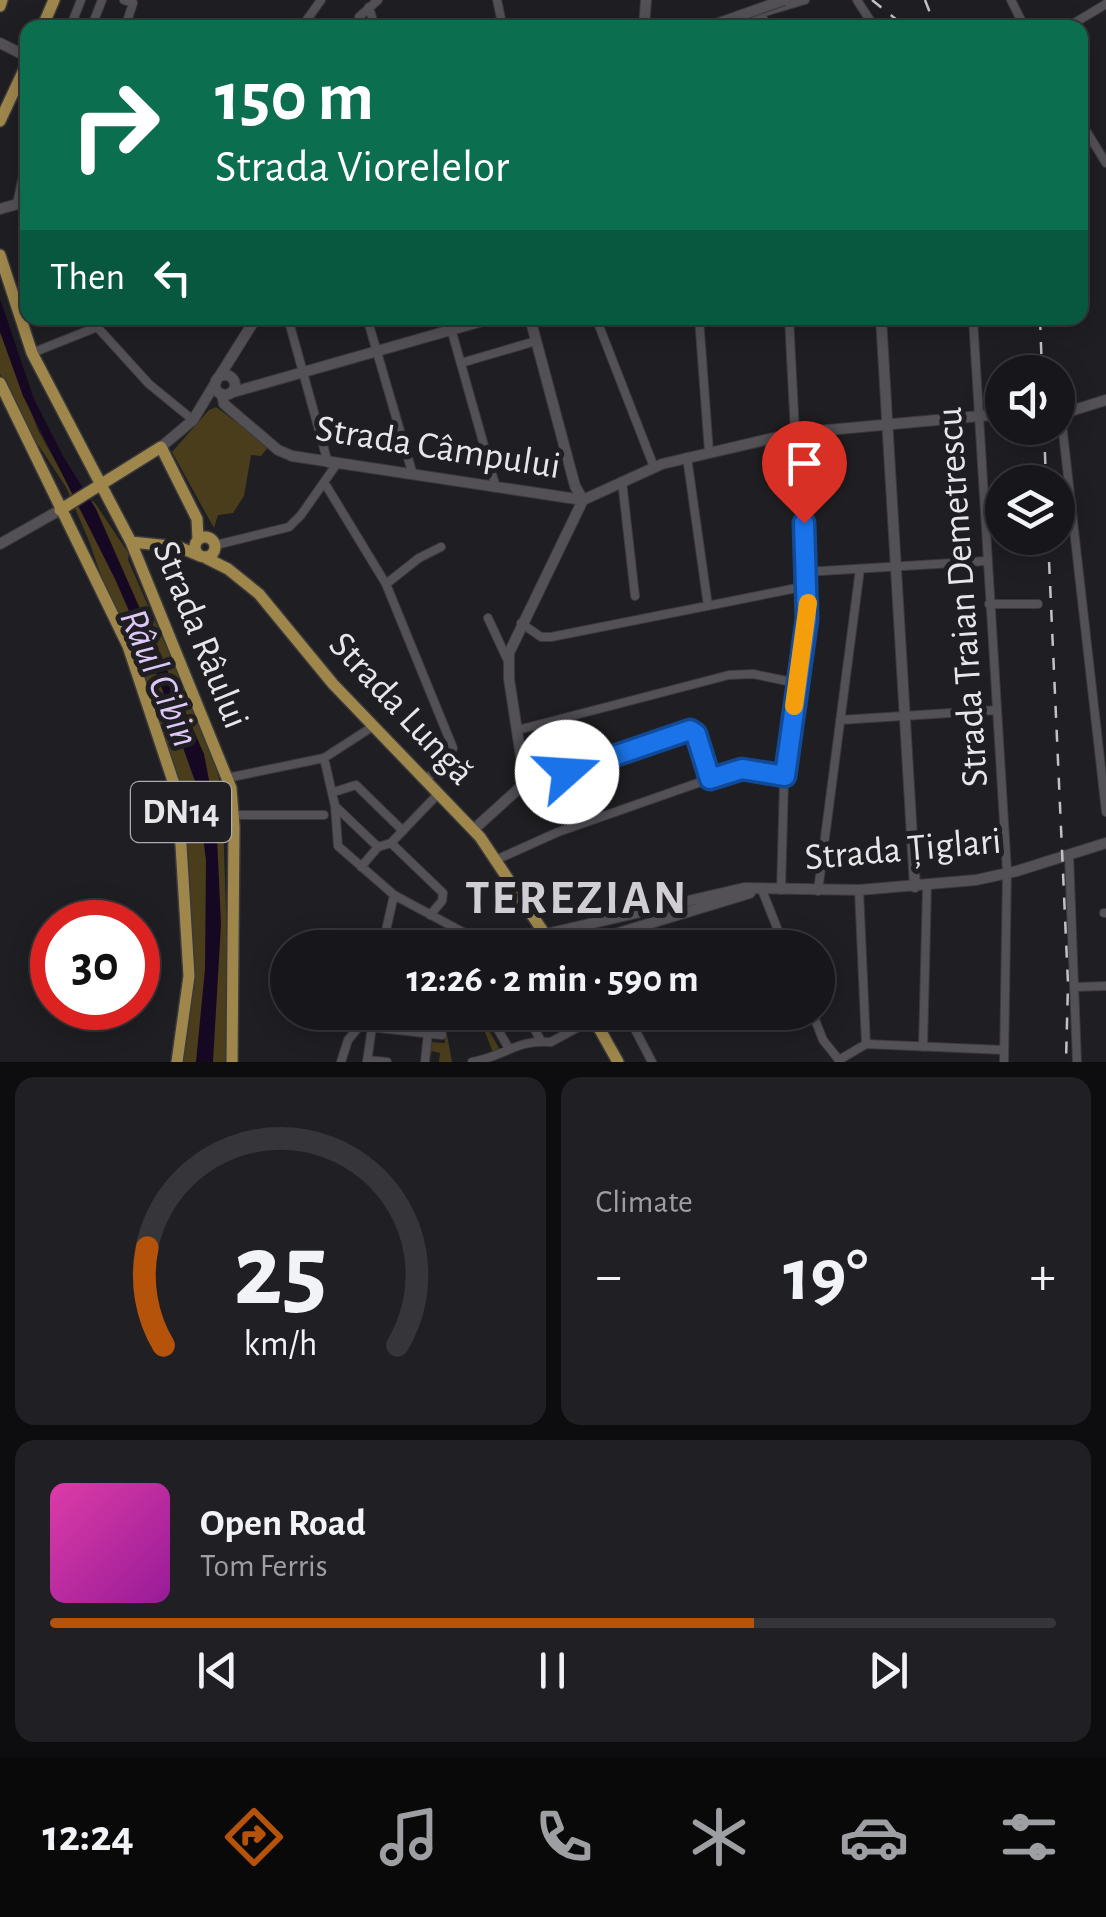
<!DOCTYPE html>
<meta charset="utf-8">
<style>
:root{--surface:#17161a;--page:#201f23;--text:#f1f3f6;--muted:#9e9fa2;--line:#363539;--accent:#b45309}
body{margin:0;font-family:"Alegreya Sans",sans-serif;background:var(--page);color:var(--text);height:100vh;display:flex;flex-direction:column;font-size:38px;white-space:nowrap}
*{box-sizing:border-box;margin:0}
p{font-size:32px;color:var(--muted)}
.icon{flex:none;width:55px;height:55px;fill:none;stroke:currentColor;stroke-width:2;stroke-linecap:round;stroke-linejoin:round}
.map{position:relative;height:1062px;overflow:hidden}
.side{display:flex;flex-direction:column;gap:15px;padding:15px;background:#0d0c0e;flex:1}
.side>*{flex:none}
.hud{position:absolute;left:20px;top:20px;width:1068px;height:305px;border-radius:20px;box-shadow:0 5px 25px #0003,0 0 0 2px var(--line);background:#0b6e4f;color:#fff;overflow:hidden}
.tools{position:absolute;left:985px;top:355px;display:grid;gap:20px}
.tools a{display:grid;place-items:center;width:90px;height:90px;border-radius:50%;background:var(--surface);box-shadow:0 5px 25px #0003,0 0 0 2px var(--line);font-size:50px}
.speed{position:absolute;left:30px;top:900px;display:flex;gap:20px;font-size:50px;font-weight:700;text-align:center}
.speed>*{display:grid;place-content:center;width:130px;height:130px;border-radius:50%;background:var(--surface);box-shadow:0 5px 25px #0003,0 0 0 2px var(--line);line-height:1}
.speed .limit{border:15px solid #d22;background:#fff;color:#111}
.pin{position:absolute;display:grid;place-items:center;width:85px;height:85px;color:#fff;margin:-102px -42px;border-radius:50% 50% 50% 0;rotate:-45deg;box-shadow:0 0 10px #0007}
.pin .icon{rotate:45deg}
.me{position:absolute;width:110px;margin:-55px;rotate:71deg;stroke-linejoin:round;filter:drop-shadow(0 0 8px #0008)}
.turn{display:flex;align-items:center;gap:35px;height:210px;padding:0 30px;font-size:45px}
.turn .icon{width:130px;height:130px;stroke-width:2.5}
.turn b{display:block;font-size:70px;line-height:85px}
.then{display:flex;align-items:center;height:95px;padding:0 30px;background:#0003;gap:20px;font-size:38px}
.big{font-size:75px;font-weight:600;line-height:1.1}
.side .tile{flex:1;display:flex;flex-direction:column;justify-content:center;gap:15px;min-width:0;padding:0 35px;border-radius:20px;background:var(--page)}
.side .dial{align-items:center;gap:0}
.dial svg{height:260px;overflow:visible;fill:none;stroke:var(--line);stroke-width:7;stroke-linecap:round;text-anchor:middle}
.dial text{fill:var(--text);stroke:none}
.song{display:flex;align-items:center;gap:30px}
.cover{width:120px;height:120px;border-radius:15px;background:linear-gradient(135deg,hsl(320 70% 55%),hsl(300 70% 35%))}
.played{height:10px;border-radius:5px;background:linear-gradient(90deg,var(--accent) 70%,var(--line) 70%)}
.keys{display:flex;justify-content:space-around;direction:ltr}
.heat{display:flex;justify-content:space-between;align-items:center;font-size:55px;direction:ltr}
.side .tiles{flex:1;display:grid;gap:15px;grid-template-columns:1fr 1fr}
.tile:last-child{grid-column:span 2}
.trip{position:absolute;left:270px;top:930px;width:565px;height:100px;border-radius:50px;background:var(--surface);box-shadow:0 5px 25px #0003,0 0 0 2px var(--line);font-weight:600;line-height:100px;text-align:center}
.menu{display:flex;height:160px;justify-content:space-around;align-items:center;background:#09090a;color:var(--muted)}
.menu .icon{width:70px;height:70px}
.menu .on{color:var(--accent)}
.menu b{font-size:45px;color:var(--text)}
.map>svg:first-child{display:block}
.green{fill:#4a3d1c}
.water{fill:#160823}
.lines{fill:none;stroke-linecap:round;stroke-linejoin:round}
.street-casing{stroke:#3a393c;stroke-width:10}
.secondary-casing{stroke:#3a393c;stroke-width:12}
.primary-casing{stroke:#3a393c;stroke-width:14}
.street{stroke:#535156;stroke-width:8}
.secondary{stroke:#535156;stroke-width:10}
.primary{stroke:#9f874c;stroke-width:11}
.rail{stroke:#c2c1c4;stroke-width:2.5;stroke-dasharray:12 12;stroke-linecap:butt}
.secondary-bridge-casing{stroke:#3a393c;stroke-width:12;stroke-linecap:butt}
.secondary-bridge{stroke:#535156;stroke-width:10}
.route-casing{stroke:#114b97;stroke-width:25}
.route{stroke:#1a73e8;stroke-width:18}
.slow{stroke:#f59e0b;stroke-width:18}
.labels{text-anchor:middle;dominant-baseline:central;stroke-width:10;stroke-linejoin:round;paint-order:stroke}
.shield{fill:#1f1e22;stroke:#abaaad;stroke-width:2.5}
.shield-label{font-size:35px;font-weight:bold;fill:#e7e6e9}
.street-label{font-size:38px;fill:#e7e6e9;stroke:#1f1e22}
.water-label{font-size:40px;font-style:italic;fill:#dec8f8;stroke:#1f1e22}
.district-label{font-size:48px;font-weight:bold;letter-spacing:2.5px;fill:#d0cdd3;stroke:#1f1e22}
</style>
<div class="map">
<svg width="1106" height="1062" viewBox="0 0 1106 1062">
<rect width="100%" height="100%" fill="#1f1e22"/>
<!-- green -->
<path class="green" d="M0,332l38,98 30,54 27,19 34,51 -1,6 84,191 10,40 6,179 -1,92h-47l5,-24 -5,-233 -91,-264 -23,-54 -27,-41 -6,-4 -33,-68z
M216,407l53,39 -8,10 -10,-1 -7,41 -11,17 -15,2 -4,13 -42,-76 37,-42z
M427,1013h52l20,35h6l-11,7 -13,-33 -8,1 -1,-7h-3l2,7 -22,3 -3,3 6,33h-13l1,-9 -8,-2 -4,11 2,-20 15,1 -1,-10 -12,-2 1,-4 10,1 1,-12z"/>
<!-- water -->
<path class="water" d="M0,299l34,100 29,57 33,53 108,245 12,62 5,108 -8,138h-17l9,-93 1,-109 -10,-76 -39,-109 -42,-96 -92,-183 -23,-64z"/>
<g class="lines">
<defs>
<path id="street" d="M124,0l9,3 -8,25
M497,0l6,28
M857,0l18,28
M1011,0l14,28
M369,7l6,21
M760,13l9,15
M755,15l50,-15
M70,28l11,-28
M91,28l11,-28
M301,28l20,-28
M361,28l-2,-11 19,-17
M1066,28l40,-24
M1080,121l26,42
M17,204l11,-52
M89,318l60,66 44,36
M288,318l40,145
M367,318l46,157
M448,318l48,170
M596,318l58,149
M699,318l10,134
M789,318l6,115
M973,318l34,553 -3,191
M32,353l65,-26
M461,363l75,-22
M1061,415l45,397
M687,457l21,149
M622,481l13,115
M324,482l62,102 67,164 -2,6 -26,27
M216,545l73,-18 12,-12 35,-50
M805,572l181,-11
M386,584l33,-26 22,-11
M989,604h49
M488,618l20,43
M521,623l20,14h10l256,-51
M840,720l157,-10
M518,730l211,-55 24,-1 44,9
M324,758l11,48 43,41 13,-4 52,50 -1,8 -12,14
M227,778l97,-20 48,-31
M524,785l167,-55 5,4 14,45
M334,792l22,-7 47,46
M335,806l3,40 56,49 89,48 61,-12
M234,815h90
M391,843l47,-49
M1069,855l8,207
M498,859l60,-27 177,-62 50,5
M361,867l17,-20
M762,890l23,58
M781,890l3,-108 23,-163 -5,-73 5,-114
M859,890l7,154
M818,891l42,-322
M1104,913h2
M382,948l12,-53
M1075,987l31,-1
M491,1012l-2,2 19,33
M525,1012l15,27
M626,1012l26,50
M812,1012l11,28 16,20
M361,1026l81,9
M923,1047l4,-161
M367,1060l20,2
M839,1060l27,-16 138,6
M341,1062l7,-22 23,-28
M367,1062l5,-35
M425,1062l3,-29
M472,1062c34,-6 44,-23 79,-20l33,-18 8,-9"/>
<path id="secondary" d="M644,28l2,-28
M0,43l28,14
M0,209l28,-8
M881,318l34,569
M215 385a10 10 0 1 1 20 0a10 10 0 1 1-20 0Z
M219,377l37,-59
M230,393l263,-75
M222,394l2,10 54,46 14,6 291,44 79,-36 133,-31 207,-19
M1058,415l48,-15
M161,447l32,-27 23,-38
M0,544l60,-34
M473,830l52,-47 -16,-104v-26l74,-153 -8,-14 -45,-168
M546,934l198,-46 115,2 117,-10 41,-9 89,-28
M569,948l181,-55"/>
<path id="primary" d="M0,6l2,-6
M42,28l12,-28
M0,121l28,-60
M0,255l32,98 99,189 100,246 3,39 -2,235
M0,383l128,263 50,150 11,180 -12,86
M60,510l101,-63 36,72 1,20
M195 547a10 10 0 1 1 20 0a10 10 0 1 1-20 0Z
M131,542l48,5 21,9
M206,558l22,11 31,25 74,90 147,153 74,111
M590,1012l28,50"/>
</defs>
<!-- street casing -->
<use href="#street" class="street-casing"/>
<!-- secondary casing -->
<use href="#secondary" class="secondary-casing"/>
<!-- primary casing -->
<use href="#primary" class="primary-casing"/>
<!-- street -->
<use href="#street" class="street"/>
<!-- secondary -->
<use href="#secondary" class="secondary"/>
<!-- primary -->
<use href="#primary" class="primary"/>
<!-- rail -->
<path class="rail" d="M872,0l35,28
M925,0l11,28
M1040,318l2,54
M1044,428l2,54
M1048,538l20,446 -2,78"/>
<defs>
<path id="secondary-bridge" d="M705,28l79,-28"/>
</defs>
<!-- secondary-bridge casing -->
<use href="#secondary-bridge" class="secondary-bridge-casing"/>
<!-- secondary-bridge -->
<use href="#secondary-bridge" class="secondary-bridge"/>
</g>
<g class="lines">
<defs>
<path id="route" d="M567,772l123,-42 6,4 14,45 32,-10 43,7 22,-157 -3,-96"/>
</defs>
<!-- route casing -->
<use href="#route" class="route-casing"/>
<!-- route -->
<use href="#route" class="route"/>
<!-- slow -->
<path class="slow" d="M794,706l14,-103"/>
</g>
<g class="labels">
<!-- shield labels -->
<rect class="shield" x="131" y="782" width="100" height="60" rx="8"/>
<g class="shield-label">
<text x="181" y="812">DN14</text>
</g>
<!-- street labels -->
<g class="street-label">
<text transform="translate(438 448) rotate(9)">Strada Câmpului</text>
<text transform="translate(963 597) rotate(-94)">Strada Traian Demetrescu</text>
<text transform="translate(200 635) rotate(68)">Strada Râului</text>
<text transform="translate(401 709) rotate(47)">Strada Lungă</text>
<text transform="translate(903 850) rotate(-5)">Strada Țiglari</text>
</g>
<!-- water labels -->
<g class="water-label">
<text transform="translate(159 678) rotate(67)">Râul Cibin</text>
</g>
<!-- district labels -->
<g class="district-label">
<text x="577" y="899">TEREZIAN</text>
</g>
</g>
</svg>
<div class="tools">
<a><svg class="icon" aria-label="sound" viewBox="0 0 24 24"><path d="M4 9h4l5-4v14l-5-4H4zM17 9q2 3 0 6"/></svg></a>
<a><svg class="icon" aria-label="layers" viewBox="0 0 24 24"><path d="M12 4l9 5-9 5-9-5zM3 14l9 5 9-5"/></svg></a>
</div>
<div class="speed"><div class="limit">30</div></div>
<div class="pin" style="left:804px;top:523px;background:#d93025"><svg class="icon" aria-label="arrive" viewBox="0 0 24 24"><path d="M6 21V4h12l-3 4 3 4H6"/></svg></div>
<svg class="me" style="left:567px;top:772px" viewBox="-20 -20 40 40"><circle r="19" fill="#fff"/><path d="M0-13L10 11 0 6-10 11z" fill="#1a73e8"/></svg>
<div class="trip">12:26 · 2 min · 590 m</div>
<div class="hud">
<div class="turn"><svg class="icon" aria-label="right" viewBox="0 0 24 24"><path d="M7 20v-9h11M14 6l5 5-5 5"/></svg><div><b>150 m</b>Strada Viorelelor</div></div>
<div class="then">Then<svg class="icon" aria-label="left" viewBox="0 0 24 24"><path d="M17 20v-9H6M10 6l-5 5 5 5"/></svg></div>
</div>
</div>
<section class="side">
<div class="tiles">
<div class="tile dial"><svg viewBox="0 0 100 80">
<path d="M14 69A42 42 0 1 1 86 69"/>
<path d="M14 69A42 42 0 0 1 9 39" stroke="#b45309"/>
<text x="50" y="56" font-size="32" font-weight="700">25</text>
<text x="50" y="72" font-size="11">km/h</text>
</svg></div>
<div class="tile"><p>Climate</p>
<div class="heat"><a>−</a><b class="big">19°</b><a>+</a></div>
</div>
<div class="tile">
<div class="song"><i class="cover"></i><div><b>Open Road</b><p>Tom Ferris</p></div></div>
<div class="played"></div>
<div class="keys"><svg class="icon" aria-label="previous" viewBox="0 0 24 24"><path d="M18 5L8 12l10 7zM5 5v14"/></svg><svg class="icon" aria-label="pause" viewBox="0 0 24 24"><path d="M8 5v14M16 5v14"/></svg><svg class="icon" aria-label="next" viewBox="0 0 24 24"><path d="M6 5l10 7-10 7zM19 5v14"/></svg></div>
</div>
</div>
</section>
<nav class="menu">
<b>12:24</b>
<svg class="icon on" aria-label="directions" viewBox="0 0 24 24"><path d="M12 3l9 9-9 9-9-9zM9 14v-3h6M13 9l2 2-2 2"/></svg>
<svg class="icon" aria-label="music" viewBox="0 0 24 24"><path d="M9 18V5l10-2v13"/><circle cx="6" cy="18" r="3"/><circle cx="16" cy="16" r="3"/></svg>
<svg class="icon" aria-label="phone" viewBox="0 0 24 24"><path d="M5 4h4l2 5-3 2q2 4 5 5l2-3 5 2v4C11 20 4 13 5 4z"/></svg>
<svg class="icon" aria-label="climate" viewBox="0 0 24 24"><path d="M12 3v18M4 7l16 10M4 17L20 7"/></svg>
<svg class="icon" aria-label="car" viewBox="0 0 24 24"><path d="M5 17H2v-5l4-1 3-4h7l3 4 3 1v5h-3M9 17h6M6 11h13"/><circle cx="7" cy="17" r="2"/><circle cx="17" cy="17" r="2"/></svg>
<svg class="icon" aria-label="filters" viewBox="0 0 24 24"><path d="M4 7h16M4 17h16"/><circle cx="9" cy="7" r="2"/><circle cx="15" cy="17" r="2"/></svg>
</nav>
